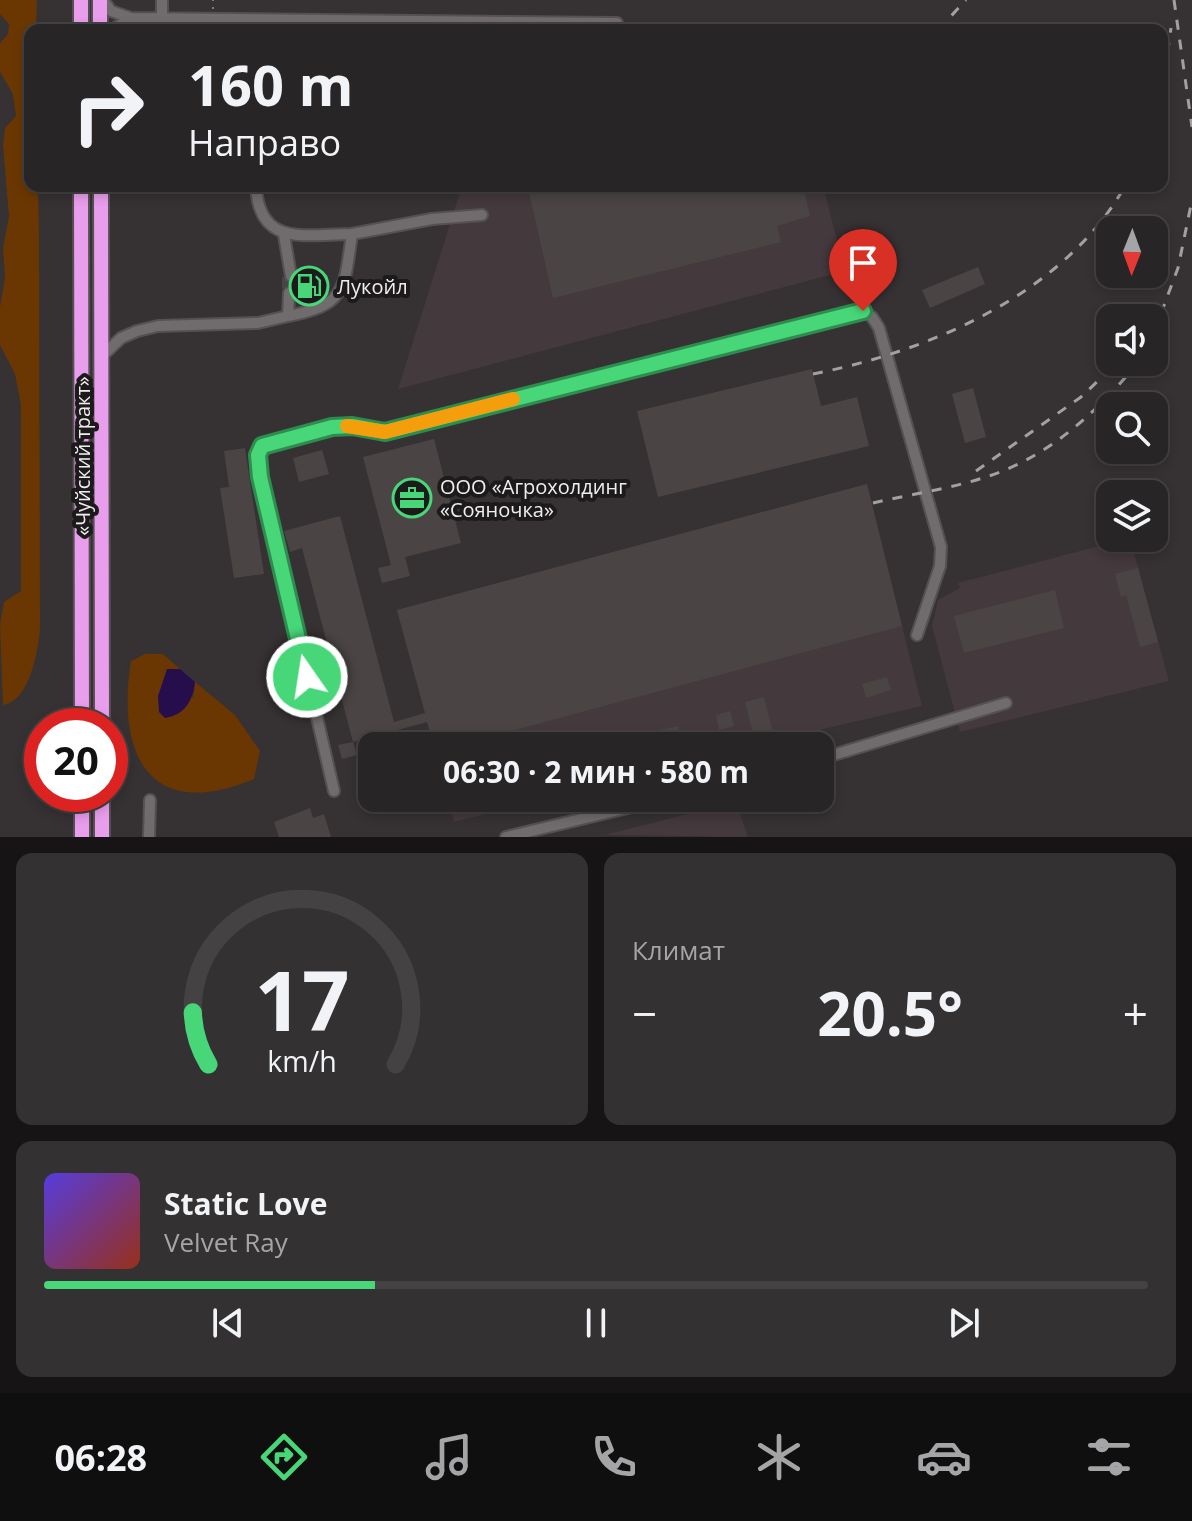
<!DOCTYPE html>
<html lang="ru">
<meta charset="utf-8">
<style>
:root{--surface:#282526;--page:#343132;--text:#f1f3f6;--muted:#a5a5a7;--line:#444243;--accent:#47d779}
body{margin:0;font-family:"Open Sans",sans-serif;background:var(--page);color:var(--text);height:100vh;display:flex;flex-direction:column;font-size:30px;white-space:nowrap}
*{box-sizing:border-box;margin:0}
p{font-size:26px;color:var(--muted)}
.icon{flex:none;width:44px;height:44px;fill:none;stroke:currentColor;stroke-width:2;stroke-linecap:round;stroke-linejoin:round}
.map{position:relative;height:837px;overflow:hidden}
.panel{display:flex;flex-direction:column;gap:16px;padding:16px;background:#161415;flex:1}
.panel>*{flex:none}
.hud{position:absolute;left:24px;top:24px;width:1144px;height:168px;border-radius:16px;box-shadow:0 4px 12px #0003,0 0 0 2px var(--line);background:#282526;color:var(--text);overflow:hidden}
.needle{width:52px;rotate:181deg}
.buttons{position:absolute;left:1096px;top:216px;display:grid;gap:16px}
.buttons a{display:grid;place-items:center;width:72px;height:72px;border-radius:16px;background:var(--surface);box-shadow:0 4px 12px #0003,0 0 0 2px var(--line);font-size:40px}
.speed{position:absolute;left:24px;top:708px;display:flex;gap:16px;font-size:40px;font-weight:700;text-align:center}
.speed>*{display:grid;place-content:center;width:104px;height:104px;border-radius:50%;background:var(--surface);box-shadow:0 4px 12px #0003,0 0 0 2px var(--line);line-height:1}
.speed .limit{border:12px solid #d22;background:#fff;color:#111}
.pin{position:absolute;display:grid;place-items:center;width:68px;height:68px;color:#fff;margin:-82px -34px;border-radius:50% 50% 50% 0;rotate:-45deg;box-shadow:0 0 8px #0007}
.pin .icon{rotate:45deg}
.me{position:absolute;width:88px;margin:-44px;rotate:347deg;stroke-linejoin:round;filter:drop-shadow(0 0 6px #0008)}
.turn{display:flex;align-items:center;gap:28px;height:168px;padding:0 32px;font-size:36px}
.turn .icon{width:104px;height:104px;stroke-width:2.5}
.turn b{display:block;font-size:56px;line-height:68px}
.big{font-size:60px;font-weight:700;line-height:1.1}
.panel .tile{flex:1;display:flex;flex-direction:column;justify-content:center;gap:12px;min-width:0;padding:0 28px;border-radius:16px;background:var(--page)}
.panel .dial{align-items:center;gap:0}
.dial svg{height:208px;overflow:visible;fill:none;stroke:var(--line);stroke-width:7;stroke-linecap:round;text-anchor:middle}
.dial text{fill:var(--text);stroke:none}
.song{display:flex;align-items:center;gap:24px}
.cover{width:96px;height:96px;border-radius:12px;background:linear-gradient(135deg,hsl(250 70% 55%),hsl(10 70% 35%))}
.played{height:8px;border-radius:4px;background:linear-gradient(90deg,var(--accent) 30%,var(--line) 30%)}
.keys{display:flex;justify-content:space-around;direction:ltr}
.heat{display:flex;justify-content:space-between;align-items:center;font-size:44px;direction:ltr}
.panel .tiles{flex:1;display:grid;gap:16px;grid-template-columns:1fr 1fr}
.tile:last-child{grid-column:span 2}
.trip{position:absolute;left:358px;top:732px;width:476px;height:80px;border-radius:16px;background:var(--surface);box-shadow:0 4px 12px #0003,0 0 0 2px var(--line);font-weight:700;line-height:80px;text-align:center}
.tabs{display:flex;height:128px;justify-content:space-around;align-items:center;background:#100f0f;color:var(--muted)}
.tabs .icon{width:56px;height:56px}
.tabs .selected{color:var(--accent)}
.tabs b{font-size:36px;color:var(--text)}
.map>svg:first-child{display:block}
.built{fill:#44393c}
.green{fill:#6a3702}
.water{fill:#250e4b}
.building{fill:#4a4544}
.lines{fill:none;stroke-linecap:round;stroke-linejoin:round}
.minor-casing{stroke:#555052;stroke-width:14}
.highway-casing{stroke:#555052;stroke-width:18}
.path{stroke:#7e7a7b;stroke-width:2;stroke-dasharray:2 6;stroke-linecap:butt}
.minor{stroke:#706b6c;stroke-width:10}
.highway{stroke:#e99ded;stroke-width:14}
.rail{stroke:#a4a0a1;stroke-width:3;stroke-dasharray:10 10;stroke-linecap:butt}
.route-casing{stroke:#2e8c4f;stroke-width:20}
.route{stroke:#47d779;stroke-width:14}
.slow{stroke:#f59e0b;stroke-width:14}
.labels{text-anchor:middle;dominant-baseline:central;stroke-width:8;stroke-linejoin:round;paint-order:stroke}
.poi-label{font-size:20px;fill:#f0edee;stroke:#1c1a1b;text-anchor:start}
.street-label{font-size:20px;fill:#f0edee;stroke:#1c1a1b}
</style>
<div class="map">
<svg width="1192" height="837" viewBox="0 0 1192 837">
<rect width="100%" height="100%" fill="#363133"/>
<!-- built -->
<path class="built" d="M462,186h361l22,85 -447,118z
M867,484l55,222 -171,40h-317l-37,-136z
M1130,538l39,143 -209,51 -28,-106 6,-26 22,-12 -2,-5z
M448,798h101l-95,24z
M736,802l12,35 -144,-2z"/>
<!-- green -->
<path class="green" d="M0,0h37l-1,30h-6v156h8l1,49 1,394c-2,23 -11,73 -37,76l-3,-81 4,-22 17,-11v-186l-6,-31 -15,-29v-38l5,-30 -2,-29 6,-32 -6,-71 2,-17 11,-12 -3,-22 -13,-22v-29l8,-9 1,-10 -9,-10z
M145,654h18l17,15 -13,1 26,28 2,-16 40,33 25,36 -6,28c-105,44 -138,-25 -123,-118z"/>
<!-- water -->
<path class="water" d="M167,669h13l15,13c-2,18 -10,33 -30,36l-6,-6 -1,-16z"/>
<!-- building -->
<path class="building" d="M554,186h249l7,30 -33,10 4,16 -228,56 -24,-106z
M978,267l7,17 -55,24 -8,-18z
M328,275l-1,18h-30l-7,-8 -8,4v-13l10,8 7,-8z
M812,369l9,37 36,-9 12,49 -211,51 -21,-86z
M973,388l13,49 -21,6 -13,-49z
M434,439l27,104 -56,14 5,19 -28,7 -4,-15 13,-3 -28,-108z
M245,448l19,126 -30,4 -14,-90 9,-1 -5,-36z
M322,450l7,24 -30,8 -6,-24z
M867,484l35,142 -447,120h-21l-7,-24 -74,20 -51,-194 -12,4 -6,-21 56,-15 54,206 31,-9 -28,-103z
M1138,568l20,74 -18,5 -14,-52 -5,2 -6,-23z
M1055,590l9,38 -100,25 -10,-37z
M887,677l4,13 -25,8 -4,-14z
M764,697l11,43 -19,5 -11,-43z
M730,711l4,15 -15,4 -3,-15z
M678,726l4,20h-48l-2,-10z
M353,742l4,13 -15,4 -4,-14z
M310,808l3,10 11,-4 7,23h-52l-5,-15z"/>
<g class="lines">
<defs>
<path id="minor" d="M103,0l8,11 20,7 486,5
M162,0v16
M112,30l19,-12
M256,186c3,62 50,48 96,48
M284,235l7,41
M288,316c59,-11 56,-28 64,-82l80,-15 50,-4
M102,356l19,-18 16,-7 21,-5 100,-3 30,-7 1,-23
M820,759l186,-56
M334,791l-76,-328 4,-17 70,-19 20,-1 33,6 478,-121 9,6 7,11 62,219 -1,19 -23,69
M149,837l1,-37
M506,837l163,-39"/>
<path id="highway" d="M81,0v30
M100,0v30
M81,186l1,540
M101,186l1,540
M82,794v43
M102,837v-43"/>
</defs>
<!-- minor casing -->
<use href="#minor" class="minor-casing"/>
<!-- highway casing -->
<use href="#highway" class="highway-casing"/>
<!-- path -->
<path class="path" d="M213,9v-9
M626,24l57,6"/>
<!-- minor -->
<use href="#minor" class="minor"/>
<!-- highway -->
<use href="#highway" class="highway"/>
<!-- rail -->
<path class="rail" d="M1174,0l18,127
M938,30l28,-30
M1162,92l9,-64
M1154,332l24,-64 14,-68
M813,374c117,-23 251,-80 312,-188
M976,471l105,-74 37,-35
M873,503c43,-10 91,-16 132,-33 53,-22 98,-64 133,-108"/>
</g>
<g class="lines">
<defs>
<path id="route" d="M307,677l-47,-200 -2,-22 4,-9 70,-19 20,-1 33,6 478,-121"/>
</defs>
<!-- route casing -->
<use href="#route" class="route-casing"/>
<!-- route -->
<use href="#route" class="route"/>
<!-- slow -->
<path class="slow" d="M347,426l38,6 128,-33"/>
</g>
<!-- icons -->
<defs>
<symbol id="fuel-ring" viewBox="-11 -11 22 22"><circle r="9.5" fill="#1c1a1b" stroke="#47d779" stroke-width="1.5"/><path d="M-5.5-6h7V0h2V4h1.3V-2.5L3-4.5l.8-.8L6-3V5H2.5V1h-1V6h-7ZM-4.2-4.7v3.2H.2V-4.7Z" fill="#47d779"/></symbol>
<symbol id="office-ring" viewBox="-11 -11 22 22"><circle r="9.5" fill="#1c1a1b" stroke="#47d779" stroke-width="1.5"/><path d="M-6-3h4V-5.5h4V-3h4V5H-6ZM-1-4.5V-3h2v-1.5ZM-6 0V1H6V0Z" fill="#47d779"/></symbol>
</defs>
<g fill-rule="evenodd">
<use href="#fuel-ring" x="287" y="264" width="44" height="44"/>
<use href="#office-ring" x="390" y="476" width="44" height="44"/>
</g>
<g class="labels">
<!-- poi labels -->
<g class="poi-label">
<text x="337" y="286">Лукойл</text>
<text x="440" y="486">ООО «Агрохолдинг<tspan x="440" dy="23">«Сояночка»</tspan></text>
</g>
<!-- street labels -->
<g class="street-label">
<text transform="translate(82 456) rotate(-90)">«Чуйский тракт»</text>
</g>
</g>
</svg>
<div class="buttons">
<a><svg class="needle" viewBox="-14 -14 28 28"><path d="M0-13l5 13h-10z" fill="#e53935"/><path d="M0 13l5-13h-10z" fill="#a5a5a7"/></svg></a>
<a><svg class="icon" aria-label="sound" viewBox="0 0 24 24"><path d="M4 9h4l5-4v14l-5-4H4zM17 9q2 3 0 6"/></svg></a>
<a><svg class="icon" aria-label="search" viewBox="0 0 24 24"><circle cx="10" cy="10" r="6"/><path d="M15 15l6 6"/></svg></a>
<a><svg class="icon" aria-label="layers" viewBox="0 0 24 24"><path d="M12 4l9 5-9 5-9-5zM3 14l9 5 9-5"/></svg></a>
</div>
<div class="speed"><div class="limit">20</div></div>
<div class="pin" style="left:863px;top:311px;background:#d93025"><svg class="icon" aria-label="arrive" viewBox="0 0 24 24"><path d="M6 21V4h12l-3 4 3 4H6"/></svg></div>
<svg class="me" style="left:307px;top:677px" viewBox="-20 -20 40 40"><circle r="17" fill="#47d779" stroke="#fff" stroke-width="3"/><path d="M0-11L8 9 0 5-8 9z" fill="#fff"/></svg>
<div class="trip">06:30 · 2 мин · 580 m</div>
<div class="hud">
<div class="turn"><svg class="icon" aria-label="right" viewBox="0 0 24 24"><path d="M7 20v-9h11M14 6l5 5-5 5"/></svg><div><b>160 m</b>Направо</div></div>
</div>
</div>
<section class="panel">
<div class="tiles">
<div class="tile dial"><svg viewBox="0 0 100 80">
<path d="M14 69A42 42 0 1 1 86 69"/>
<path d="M14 69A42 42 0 0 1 8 49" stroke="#47d779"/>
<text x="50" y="56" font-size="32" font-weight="700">17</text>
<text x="50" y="72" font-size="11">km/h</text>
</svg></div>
<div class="tile"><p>Климат</p>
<div class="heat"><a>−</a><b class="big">20.5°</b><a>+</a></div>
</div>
<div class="tile">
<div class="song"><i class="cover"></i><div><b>Static Love</b><p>Velvet Ray</p></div></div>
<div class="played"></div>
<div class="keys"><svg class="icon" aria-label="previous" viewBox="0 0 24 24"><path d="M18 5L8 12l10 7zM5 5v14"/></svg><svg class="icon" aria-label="pause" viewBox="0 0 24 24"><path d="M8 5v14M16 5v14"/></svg><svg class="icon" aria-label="next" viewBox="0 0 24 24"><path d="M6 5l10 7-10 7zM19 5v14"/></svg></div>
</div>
</div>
</section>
<nav class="tabs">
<b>06:28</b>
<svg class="icon selected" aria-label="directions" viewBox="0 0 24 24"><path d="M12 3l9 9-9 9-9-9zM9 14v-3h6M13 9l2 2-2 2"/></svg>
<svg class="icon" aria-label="music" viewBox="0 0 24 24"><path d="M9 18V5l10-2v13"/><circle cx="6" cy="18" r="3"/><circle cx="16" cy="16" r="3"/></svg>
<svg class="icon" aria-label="phone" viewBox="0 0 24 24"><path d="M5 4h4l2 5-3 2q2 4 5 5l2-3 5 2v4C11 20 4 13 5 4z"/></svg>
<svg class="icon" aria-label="climate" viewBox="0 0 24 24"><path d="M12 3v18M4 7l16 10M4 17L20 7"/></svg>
<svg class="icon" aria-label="car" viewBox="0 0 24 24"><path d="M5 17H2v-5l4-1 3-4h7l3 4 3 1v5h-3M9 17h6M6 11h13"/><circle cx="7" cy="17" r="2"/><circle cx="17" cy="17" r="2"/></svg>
<svg class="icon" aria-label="filters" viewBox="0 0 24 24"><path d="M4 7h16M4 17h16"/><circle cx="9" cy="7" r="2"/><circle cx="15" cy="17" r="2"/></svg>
</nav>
